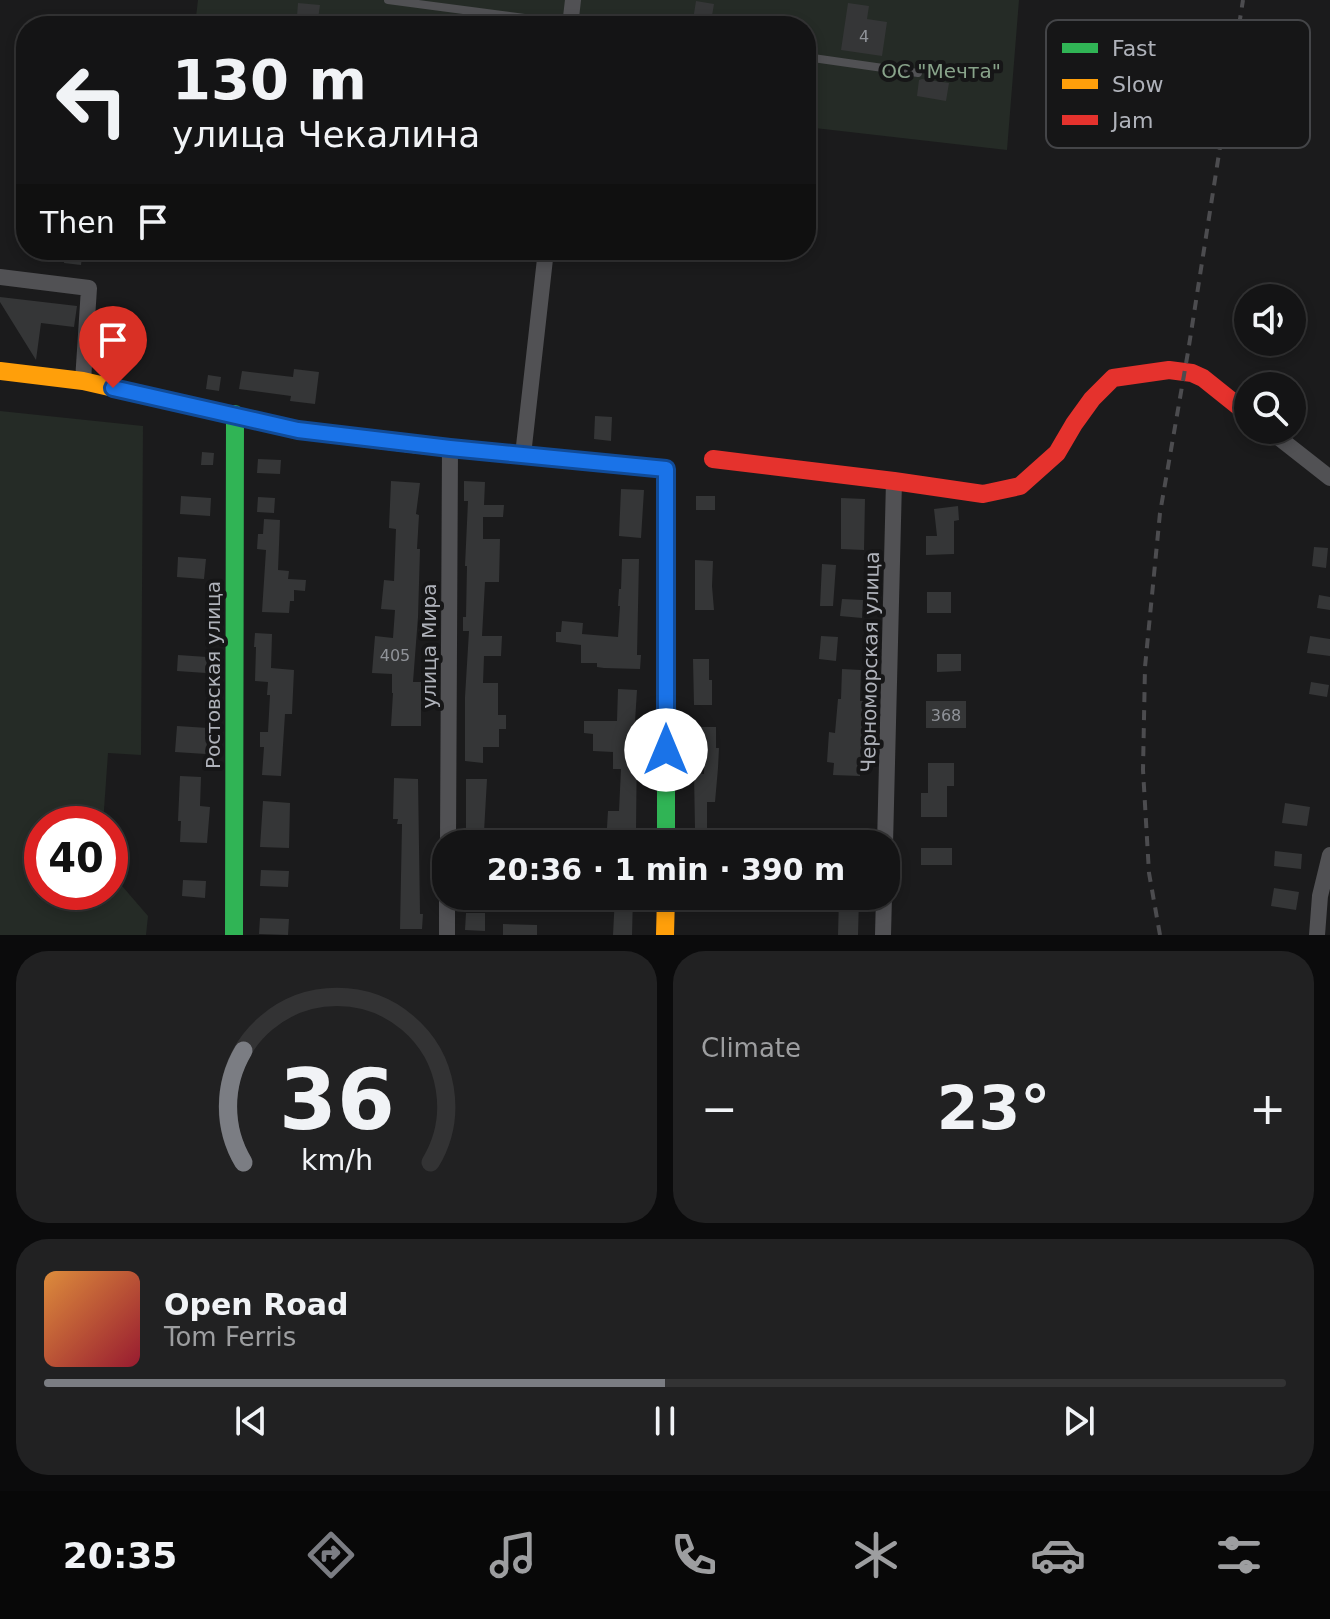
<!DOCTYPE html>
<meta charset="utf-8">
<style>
:root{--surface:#141415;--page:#212122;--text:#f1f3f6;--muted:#9d9ea0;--line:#333334;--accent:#7b7d83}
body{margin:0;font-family:"DejaVu Sans",sans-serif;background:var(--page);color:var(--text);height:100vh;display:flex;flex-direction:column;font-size:30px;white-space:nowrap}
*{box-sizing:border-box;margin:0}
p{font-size:26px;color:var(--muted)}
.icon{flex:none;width:44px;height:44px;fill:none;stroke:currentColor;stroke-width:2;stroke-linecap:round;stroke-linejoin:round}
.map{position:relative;height:935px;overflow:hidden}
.sheet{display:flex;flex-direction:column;gap:16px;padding:16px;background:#0b0b0c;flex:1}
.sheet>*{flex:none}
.top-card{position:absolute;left:16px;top:16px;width:800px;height:244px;border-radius:32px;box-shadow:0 4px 12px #0003,0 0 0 2px var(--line);background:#141415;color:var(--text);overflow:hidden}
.tools{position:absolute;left:1234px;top:284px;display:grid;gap:16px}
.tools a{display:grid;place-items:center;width:72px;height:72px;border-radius:50%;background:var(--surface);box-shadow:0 4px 12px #0003,0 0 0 2px var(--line);font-size:40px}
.speed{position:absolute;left:24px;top:806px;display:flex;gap:16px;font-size:40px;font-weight:700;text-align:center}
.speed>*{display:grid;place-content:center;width:104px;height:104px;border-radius:50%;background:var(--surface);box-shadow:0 4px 12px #0003,0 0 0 2px var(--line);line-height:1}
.speed .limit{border:12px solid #d22;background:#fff;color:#111}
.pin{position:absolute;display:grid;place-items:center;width:68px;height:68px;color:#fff;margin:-82px -34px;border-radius:50% 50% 50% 0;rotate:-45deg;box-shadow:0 0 8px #0007}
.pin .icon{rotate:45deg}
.me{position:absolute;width:88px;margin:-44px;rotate:0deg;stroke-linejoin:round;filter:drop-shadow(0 0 6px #0008)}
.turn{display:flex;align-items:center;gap:28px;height:168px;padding:0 24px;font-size:36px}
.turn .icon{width:104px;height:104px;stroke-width:2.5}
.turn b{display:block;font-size:56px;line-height:68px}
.then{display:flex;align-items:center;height:76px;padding:0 24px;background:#0003;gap:16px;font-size:30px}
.big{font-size:60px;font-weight:600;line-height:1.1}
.sheet .tile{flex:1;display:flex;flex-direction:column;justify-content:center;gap:12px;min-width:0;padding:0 28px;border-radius:32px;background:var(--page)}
.sheet .dial{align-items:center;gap:0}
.dial svg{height:208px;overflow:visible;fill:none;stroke:var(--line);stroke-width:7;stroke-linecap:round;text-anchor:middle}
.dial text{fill:var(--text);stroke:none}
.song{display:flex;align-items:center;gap:24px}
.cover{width:96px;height:96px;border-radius:12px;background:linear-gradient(135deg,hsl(30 70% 55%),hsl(350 70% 35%))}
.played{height:8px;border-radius:4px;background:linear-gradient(90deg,var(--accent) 50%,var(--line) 50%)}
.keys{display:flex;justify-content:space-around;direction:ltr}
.heat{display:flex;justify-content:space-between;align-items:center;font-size:44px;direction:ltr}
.sheet .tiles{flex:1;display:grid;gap:16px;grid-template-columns:1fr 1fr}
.tile:last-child{grid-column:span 2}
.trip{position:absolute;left:432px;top:830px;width:468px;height:80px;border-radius:32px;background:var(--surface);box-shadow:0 4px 12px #0003,0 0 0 2px var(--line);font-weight:600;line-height:80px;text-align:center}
.tab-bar{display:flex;height:128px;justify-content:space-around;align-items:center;background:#080808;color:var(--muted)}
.tab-bar .icon{width:56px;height:56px}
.tab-bar .current{color:var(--accent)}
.tab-bar b{font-size:36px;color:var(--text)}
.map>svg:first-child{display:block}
.green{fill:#252b26}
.building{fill:#353637}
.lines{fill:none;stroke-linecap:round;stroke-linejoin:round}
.lane{stroke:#515154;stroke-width:8}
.street{stroke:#515154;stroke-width:16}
.fast{stroke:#30b455;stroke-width:18}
.slow{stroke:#ff9f0a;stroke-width:18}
.jam{stroke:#e5322d;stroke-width:18}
.rail{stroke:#4c4c4f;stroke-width:4;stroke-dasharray:10 8;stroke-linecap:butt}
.route-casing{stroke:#114b97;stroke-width:20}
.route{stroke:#1a73e8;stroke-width:14}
.labels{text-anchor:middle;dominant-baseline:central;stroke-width:8;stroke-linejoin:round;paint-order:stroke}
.number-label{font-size:16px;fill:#909399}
.park-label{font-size:20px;fill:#88a38a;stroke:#161617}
.street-label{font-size:20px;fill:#afb2ba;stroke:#161617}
.key{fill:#161617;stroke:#444548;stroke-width:2}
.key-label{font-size:22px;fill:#afb2ba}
</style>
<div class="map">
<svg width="1330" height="935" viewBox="0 0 1330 935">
<rect width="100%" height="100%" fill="#1b1b1c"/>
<!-- green -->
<path class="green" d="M198,0h821l-12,150 -201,-23v-101h-611z
M0,411l143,15 -2,329 -33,-2 -5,71h-61v68h68v-20l38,44 -2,19h-146z"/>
<!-- building -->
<path class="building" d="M696,1l18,3 -2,12 23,4 -1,6h-42z
M298,3l22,2 -2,14 -21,-3z
M848,3l21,3 -2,13 20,3 -5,34 -41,-6z
M922,79l27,4 -3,18 -29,-5 2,-16z
M66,250h17l-2,15 -17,-2z
M0,297l77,9 -3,21 -33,-4 -5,37 -36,-58z
M294,369l25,3 -4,32 -25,-3 1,-5 -52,-7 3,-18 51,6z
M208,375l13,2 -2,14 -13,-2z
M595,416l17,1 -1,24 -17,-2z
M202,452l12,1 -1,12h-12z
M258,459l23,1 -1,14 -23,-1z
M391,481l29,2 -4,31 3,1 -2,34h3l-2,68 -5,65h8v44h-30l2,-33h-1v-19l-20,-1 3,-37 18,2 2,-28 -14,-1 3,-29 10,1 2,-52 -7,-1z
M464,481l21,1 -1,23h20l-1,12h-20v22h17l-1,43h-14l-3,54h20l-1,20h-17l-1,27h15v32h8v14h-7v18h-16v16l-18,-2v-64l4,-66h-6v-14h3l1,-51h-2l3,-65h-4z
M621,489l23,1 -3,48 -22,-2z
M181,496l30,2 -1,18 -30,-2z
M696,496h19v14h-19z
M258,497l17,1 -1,15 -17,-1z
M841,498l24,1 -1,51 -23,-1z
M958,506l1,14 -5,1v33l-28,1v-19h11l-3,-27z
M264,519l16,1 -2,50 11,1 -1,8 18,1 -1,11 -11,-1v11h-4l-1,12 -27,-1 4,-62 -9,-1 1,-15h5z
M1314,547l14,1 -2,20 -14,-2z
M178,557l28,2 -2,20 -27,-2z
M622,559h17l-2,96h4l-1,14 -36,-1 -7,-1v-4h-16v-18l-25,-3v-10h5l1,-11 21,2 -1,11 36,3 2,-31h-2l1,-17h2z
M695,560l18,1 -1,25 2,24h-19z
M822,564l14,1 -3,41h-13z
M927,592h24v21h-24z
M1319,595l11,2v13l-13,-2z
M842,599l21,1 -1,18 -22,-2z
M255,633l17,1 -1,34 23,2 -2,44h-7l-4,62 -19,-1 2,-28h-4v-15h8l2,-37h-3l1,-13 -13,-1 1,-34h-2z
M821,636l17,1 -2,24 -17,-2z
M1310,636l20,3v17l-23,-3z
M937,654h24v17l-24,1z
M178,655l29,2 -1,16 -29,-2z
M693,659h16v21h3v25h-18z
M842,669l19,1 -1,31h4l-4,75 -27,-1 1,-12 -7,-1 2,-30 6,1 3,-34h3z
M1311,682l18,3 -2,12 -18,-3z
M618,689l19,1 -2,32h5l-1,16h-2l-1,94 -15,-1 -1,13h-14l2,-33h11l2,-42h-8v-17l-20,-1v-17l-9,-1v-12h33z
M926,701h40v27h-40z
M177,726l31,2 -2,26 -31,-2z
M693,727h23v21h3l-1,20 -3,34h-8v27h2v13h-17v-13h3l-1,-56 10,1 1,-32h-12z
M928,763h26v23h-7v31h-26v-24h7z
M180,776l21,1 -1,29 10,1 -3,36 -27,-1 1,-21h-3z
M394,778l24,1 2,135h3l-1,15h-22l2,-105h-5l1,-5h-5z
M466,779h21l-3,53h-18z
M263,801l27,2 -1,45 -29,-1z
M1285,803l25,4 -3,19 -25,-3z
M840,830l21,1 -1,13h-21z
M921,848h31v17h-31z
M1275,851l27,3 -1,15 -27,-3z
M261,870l28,1 -1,16 -28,-1z
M183,880l23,1 -1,17 -23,-2z
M1274,888l25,4 -3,18 -25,-4z
M615,896h18l-1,39h-19z
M839,897l20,1 -1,37h-20z
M466,913h19v18l-20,-1z
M260,918l29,1 -1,16 -29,-1z
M503,924l34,1v10h-34z"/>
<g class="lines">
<!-- lane -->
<path class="lane" d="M388,0l197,26
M806,57l112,16"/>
<!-- street -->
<path class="street" d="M570,26l3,-26
M0,277l89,11 -6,93
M1269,430l61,48
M523,455l23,-205
M448,844l2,-396
M885,844l9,-363
M447,935v-39
M883,935l1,-39
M1317,935l3,-39 10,-41"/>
<!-- fast -->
<path class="fast" d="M666,709v135
M234,935l1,-521"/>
<!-- slow -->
<path class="slow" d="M0,371l83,10 215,49 123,15
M665,935l1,-39"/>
<!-- jam -->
<path class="jam" d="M421,445l245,24v240
M713,459l181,22 89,13 37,-8 37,-33 17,-29 18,-25 21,-21 56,-8 23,3 11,5 45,36"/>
<!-- rail -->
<path class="rail" d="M1160,935l-11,-62 -6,-103 2,-103 15,-154 28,-161 55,-352"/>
</g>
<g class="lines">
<defs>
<path id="route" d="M113,388l185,42 152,18 216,21v281"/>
</defs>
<!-- route casing -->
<use href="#route" class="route-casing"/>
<!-- route -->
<use href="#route" class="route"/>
</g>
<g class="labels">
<!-- number labels -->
<g class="number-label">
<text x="864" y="36">4</text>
<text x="395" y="655">405</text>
<text x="946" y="715">368</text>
</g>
<!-- park labels -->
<g class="park-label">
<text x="941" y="71">ОС "Мечта"</text>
</g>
<!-- street labels -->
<g class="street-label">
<text transform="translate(429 646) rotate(-90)">улица Мира</text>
<text transform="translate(870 662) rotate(-89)">Черноморская улица</text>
<text transform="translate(213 675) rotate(-90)">Ростовская улица</text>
</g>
</g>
<!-- legend -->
<rect x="1046" y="20" width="264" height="128" rx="12" class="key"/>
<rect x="1062" y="43" width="36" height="10" fill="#30b455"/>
<rect x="1062" y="79" width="36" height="10" fill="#ff9f0a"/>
<rect x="1062" y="115" width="36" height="10" fill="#e5322d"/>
<g class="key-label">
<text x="1112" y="56">Fast</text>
<text x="1112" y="92">Slow</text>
<text x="1112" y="128">Jam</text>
</g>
</svg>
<div class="tools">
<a><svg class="icon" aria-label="sound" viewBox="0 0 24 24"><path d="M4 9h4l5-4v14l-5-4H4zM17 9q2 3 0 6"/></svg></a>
<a><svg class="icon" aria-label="search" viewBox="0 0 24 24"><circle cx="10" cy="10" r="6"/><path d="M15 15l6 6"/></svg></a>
</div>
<div class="speed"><div class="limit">40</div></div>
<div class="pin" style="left:113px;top:388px;background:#d93025"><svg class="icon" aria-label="arrive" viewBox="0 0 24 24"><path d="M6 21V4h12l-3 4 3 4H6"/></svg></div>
<svg class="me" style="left:666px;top:750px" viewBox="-20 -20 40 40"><circle r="19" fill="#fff"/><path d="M0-13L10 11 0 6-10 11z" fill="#1a73e8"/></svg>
<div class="trip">20:36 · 1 min · 390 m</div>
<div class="top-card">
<div class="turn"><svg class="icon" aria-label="left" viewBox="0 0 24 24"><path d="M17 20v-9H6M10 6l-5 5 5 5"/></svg><div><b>130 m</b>улица Чекалина</div></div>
<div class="then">Then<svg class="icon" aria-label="arrive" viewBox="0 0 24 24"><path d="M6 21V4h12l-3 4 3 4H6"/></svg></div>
</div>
</div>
<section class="sheet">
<div class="tiles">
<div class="tile dial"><svg viewBox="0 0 100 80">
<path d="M14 69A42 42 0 1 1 86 69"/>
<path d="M14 69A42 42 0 0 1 14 26" stroke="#7b7d83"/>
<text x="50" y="56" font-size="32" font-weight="700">36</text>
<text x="50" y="72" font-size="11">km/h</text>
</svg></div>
<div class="tile"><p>Climate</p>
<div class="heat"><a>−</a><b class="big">23°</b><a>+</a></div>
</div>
<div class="tile">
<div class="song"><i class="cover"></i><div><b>Open Road</b><p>Tom Ferris</p></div></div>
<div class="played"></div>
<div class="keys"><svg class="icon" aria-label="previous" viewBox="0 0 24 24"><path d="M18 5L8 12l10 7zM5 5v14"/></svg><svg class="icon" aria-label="pause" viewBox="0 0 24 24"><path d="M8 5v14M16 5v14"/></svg><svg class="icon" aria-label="next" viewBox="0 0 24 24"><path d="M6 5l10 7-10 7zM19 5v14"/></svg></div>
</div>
</div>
</section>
<nav class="tab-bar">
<b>20:35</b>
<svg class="icon current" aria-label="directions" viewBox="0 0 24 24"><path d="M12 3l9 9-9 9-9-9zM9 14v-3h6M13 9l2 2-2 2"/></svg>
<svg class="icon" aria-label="music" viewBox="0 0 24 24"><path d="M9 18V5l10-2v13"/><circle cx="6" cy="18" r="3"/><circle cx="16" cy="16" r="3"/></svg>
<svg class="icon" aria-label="phone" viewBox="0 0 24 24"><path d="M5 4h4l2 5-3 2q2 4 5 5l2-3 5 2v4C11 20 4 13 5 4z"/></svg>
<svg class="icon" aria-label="climate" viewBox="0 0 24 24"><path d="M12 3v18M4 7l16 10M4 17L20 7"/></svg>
<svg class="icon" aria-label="car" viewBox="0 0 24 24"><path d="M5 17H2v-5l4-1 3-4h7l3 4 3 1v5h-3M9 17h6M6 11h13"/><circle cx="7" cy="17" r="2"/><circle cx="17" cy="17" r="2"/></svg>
<svg class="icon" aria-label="filters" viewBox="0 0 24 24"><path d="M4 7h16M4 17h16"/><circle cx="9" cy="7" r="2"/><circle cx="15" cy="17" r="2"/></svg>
</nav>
